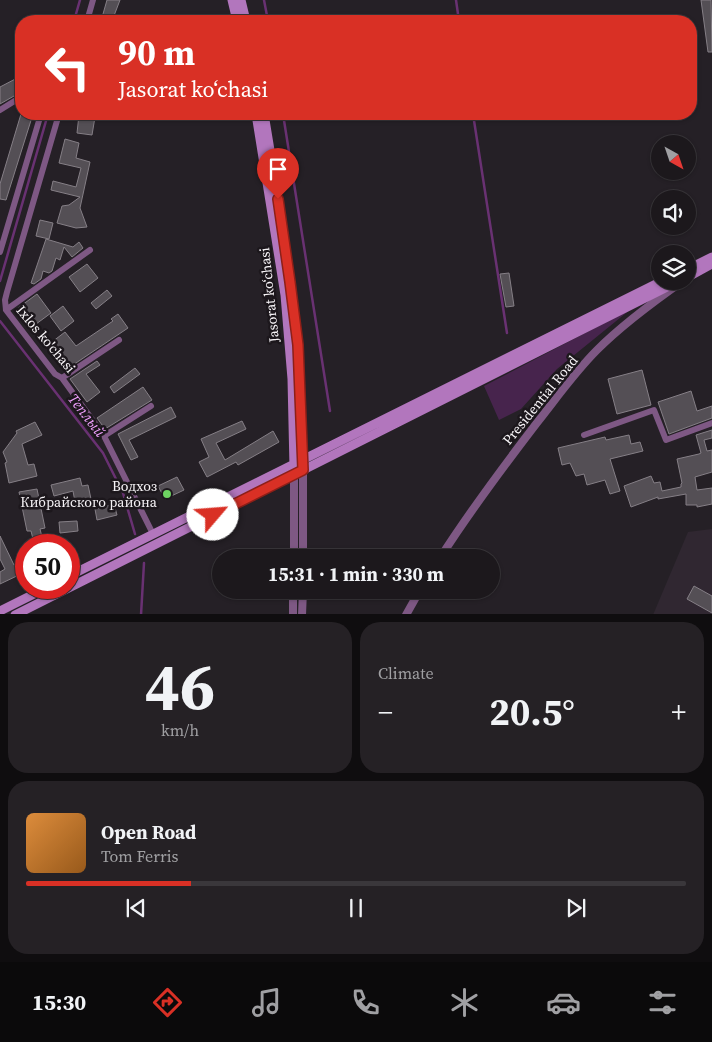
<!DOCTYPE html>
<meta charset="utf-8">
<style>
:root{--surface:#1c181c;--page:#252125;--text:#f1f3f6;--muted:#a0a0a3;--line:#3a373b;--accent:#d93025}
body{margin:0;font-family:"Source Serif 4",serif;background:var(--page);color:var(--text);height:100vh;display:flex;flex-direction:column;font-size:19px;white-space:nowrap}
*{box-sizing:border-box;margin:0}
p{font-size:16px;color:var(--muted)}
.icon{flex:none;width:28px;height:28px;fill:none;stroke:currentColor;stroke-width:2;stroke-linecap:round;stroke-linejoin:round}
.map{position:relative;height:614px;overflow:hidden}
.details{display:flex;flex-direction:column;gap:8px;padding:8px;background:#0f0d0f;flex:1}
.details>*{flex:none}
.banner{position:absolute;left:15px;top:15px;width:682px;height:105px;border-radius:20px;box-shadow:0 1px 4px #0004,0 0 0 1px var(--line);background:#d93025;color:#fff;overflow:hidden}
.needle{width:32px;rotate:140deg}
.tools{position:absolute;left:651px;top:135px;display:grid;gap:10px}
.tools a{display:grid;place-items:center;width:45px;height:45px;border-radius:50%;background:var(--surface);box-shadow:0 1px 4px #0004,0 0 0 1px var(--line);font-size:25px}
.speed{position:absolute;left:15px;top:534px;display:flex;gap:10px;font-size:25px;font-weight:700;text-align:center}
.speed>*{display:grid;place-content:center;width:65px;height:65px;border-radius:50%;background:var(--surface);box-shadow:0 1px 4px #0004,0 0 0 1px var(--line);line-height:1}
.speed .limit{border:8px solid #d22;background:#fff;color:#111}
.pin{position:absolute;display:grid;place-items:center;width:42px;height:42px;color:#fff;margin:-51px -21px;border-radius:50% 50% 50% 0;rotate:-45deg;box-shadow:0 0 5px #0007}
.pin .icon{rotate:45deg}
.me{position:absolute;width:55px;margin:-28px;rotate:63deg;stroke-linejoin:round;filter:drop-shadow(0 0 4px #0008)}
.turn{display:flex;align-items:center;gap:18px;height:105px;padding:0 20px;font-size:22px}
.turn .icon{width:65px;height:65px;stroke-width:2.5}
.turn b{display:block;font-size:35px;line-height:42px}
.big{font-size:38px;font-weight:700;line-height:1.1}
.details .widget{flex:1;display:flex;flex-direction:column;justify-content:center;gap:8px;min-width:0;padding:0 18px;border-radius:20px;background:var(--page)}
.details .dial{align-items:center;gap:0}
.dial b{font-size:65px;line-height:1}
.song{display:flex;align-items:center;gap:15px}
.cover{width:60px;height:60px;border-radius:8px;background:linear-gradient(135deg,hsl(30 70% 55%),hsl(30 70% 35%))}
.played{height:5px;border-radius:2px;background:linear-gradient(90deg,var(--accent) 25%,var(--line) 25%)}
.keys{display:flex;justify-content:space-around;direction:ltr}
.heat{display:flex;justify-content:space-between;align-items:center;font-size:28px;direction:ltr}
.details .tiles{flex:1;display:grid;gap:8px;grid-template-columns:1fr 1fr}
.widget:last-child{grid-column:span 2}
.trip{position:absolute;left:212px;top:549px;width:288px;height:50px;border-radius:25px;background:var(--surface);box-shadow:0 1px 4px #0004,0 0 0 1px var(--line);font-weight:700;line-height:50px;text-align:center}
.dock{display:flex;height:80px;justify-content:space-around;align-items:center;background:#0b0a0b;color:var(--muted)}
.dock .icon{width:35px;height:35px}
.dock .current{color:var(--accent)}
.dock b{font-size:22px;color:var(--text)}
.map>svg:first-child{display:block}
.built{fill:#302731}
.green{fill:#47244d}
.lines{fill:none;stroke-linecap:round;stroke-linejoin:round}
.stream{stroke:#693172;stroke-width:2.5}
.building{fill:#544f55;stroke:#857f86}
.minor{stroke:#7e5884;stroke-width:6}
.tertiary{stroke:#7e5884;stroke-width:8}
.secondary{stroke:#b276bd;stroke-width:9}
.route-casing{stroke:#8d1f18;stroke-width:12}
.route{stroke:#d93025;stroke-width:9}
.poi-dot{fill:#6dd361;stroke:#1c171c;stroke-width:2}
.labels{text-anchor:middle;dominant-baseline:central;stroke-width:5;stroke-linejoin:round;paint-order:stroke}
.street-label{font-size:14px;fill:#f7f4f7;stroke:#1c171c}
.poi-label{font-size:14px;fill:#f7f4f7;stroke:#1c171c;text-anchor:end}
.water-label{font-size:15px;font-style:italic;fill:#ee9ffc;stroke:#1c171c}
</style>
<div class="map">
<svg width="712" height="615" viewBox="0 0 712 615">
<rect width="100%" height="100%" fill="#252026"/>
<!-- built -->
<path class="built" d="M712,529v85l-59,1 35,-83z"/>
<!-- green -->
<path class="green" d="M631,309l-74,60 -36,40 -22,11 -15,-34z"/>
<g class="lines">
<!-- stream -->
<path class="stream" d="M264,0l4,21
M456,0l3,21
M74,21l6,-21
M283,114l47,297
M473,114l34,219
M0,281l48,-167
M0,321l103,132 20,40 12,41
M141,615l3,-52"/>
</g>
<!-- building -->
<path class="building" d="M107,0h13l-8,21h-11z
M701,0h10l1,52h-4z
M21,76v16l-21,12v-17z
M21,114h12l-27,86 -6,-1v-15z
M79,115l16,2 -3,18 -15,-2z
M65,139l14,4 -3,15 14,4 -10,46 7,19 -11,1 -19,-5 5,-17 7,-1 11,-8 -29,-7 2,-9 23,6 5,-19 -22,-5z
M40,220l13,3 -4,16 -13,-3z
M46,239l27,8 6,-5 4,6 -11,9 -8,-10 -4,13 -4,-2 -4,13 -3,2 -6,-2 -2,8 -7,5 -3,-1z
M87,264l11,14 -18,14 -11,-15z
M509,273l5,33 -8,1 -6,-33z
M107,290l5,6 -16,13 -5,-6z
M37,294l14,19 -19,14 -14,-19z
M63,306l11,15 -13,10 -11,-15z
M118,314l10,14 -58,39 -18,-25 13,-10 11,14 37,-25 -2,-2z
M97,361l3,4 -14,9 14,18 -13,10 -17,-23z
M135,368l5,6 -26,19 -4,-6z
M642,370l9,35 -34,9 -9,-35z
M143,387l9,13 -47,29 -8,-11z
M691,391l6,20 15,-5v12l-43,16 -11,-32z
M171,407l5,10 -47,23 9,17 -7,3 -13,-26z
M242,421l4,8 -30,14 9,17 48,-29 6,11 -41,23 -2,-3 -29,15 -8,-15 10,-5 -8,-18z
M35,422l7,13 -20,9 6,21 6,-1 3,12 -28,7 -4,-20 2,-1 -4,-10 14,-19 -1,-2z
M712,430v8l-8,2 3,11 5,-1v22l-17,5 2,13 15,-2v16l-15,3v-2h-11v-11l-28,5v-2l-27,10 -7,-21 27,-10 3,7 6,-1 2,9 19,-4v-3l1,-1 -5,-24 22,-5 2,-1 -5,-18z
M629,435l2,9 9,-2 3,9 -33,8 10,32 -10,3 -5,-14 -18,5 -3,-11 -8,2 -6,-13 -8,2 -4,-17 47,-11 1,3z
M177,477l7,13 -19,9 -7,-13z
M80,478l2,8 6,-1 3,14 -16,3 -2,-11 -19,5 -3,-11z
M37,489l8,39 -5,1 3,12 -9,2 -3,-12h-4l-8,-39z
M114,504l3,11 -20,5 -2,-11z
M77,521l1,10 -18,2 -1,-11z
M0,536l14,29 2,-1 5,10 -21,10v-12l5,-3 -5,-10z
M694,586l18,10v17l-25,-14z"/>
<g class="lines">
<!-- minor -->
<path class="minor" d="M87,21l6,-21
M0,110l21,-13
M59,114l-52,178 -2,8 1,10 49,64 7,4 42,58 49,98
M0,252l41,-138
M6,310l84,-60
M62,378l57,-38
M584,435l70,-25 12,30 46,-17
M104,436l47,-30"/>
<!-- tertiary -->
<path class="tertiary" d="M303,470v88
M294,474v84
M440,558c30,-47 63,-91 96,-134 20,-25 38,-51 61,-74 26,-26 56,-48 86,-69
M293,615v-25
M302,615l1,-25
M406,615l14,-25"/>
<!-- secondary -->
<path class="secondary" d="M232,0l5,21
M241,0l5,21
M256,114l29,181 7,84 2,89
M264,114l20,121 14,110 5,119
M688,269l24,-12
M688,277l24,-13
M69,576l593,-295
M0,611l46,-23
M15,615l664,-334"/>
</g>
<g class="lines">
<defs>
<path id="route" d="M213,515l90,-45 -5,-125 -8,-63 -12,-83"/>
</defs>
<!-- route casing -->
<use href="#route" class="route-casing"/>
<!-- route -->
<use href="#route" class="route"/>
</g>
<!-- markers -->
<circle class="poi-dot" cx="167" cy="494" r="5"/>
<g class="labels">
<!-- street labels -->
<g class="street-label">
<text transform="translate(269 295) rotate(-96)">Jasorat koʻchasi</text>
<text transform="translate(46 339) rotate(50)">Ixlos ko'chasi</text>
<text transform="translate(540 400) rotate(-51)">Presidential Road</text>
</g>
<!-- poi labels -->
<g class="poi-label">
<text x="157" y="486">Водхоз<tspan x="157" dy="16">Кибрайского района</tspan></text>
</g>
<!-- water labels -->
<g class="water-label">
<text transform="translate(87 415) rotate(52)">Теплый</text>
</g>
</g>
</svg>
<div class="tools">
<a><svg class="needle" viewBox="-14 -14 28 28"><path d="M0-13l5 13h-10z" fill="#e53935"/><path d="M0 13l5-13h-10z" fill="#a0a0a3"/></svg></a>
<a><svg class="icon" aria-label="sound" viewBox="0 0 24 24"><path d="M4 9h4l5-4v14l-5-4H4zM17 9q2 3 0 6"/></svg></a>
<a><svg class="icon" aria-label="layers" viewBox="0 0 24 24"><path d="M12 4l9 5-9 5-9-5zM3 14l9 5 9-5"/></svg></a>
</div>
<div class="speed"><div class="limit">50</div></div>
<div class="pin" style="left:278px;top:199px;background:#d93025"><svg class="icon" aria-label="arrive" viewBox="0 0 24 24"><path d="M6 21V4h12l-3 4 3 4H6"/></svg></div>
<svg class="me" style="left:213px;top:515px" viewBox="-20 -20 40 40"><circle r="19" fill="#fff"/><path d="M0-13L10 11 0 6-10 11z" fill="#d93025"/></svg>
<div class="trip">15:31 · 1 min · 330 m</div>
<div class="banner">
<div class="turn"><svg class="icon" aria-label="left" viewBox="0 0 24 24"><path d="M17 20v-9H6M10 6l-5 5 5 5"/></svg><div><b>90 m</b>Jasorat koʻchasi</div></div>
</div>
</div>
<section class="details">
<div class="tiles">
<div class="widget dial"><b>46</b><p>km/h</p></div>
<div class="widget"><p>Climate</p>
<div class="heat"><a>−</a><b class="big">20.5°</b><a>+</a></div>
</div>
<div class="widget">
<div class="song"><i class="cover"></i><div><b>Open Road</b><p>Tom Ferris</p></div></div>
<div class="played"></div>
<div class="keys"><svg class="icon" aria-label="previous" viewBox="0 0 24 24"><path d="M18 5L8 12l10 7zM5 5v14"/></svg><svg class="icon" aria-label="pause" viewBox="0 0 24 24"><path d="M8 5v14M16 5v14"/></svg><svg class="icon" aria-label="next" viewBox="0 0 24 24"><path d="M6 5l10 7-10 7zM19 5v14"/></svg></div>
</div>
</div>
</section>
<nav class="dock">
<b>15:30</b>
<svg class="icon current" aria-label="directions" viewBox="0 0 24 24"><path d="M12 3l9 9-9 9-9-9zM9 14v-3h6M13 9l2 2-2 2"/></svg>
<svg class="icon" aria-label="music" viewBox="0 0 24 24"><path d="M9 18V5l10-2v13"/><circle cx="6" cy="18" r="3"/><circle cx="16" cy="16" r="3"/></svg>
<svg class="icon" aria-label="phone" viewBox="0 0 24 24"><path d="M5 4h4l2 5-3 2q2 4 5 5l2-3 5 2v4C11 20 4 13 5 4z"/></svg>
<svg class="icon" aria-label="climate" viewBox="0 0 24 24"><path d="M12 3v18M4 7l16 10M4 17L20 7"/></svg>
<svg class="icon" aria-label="car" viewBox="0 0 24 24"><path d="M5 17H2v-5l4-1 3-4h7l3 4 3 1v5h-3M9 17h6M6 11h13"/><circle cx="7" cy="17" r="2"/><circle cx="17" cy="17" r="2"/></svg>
<svg class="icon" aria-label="filters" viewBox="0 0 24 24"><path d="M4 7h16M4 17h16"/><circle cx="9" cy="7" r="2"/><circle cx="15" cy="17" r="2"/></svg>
</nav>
